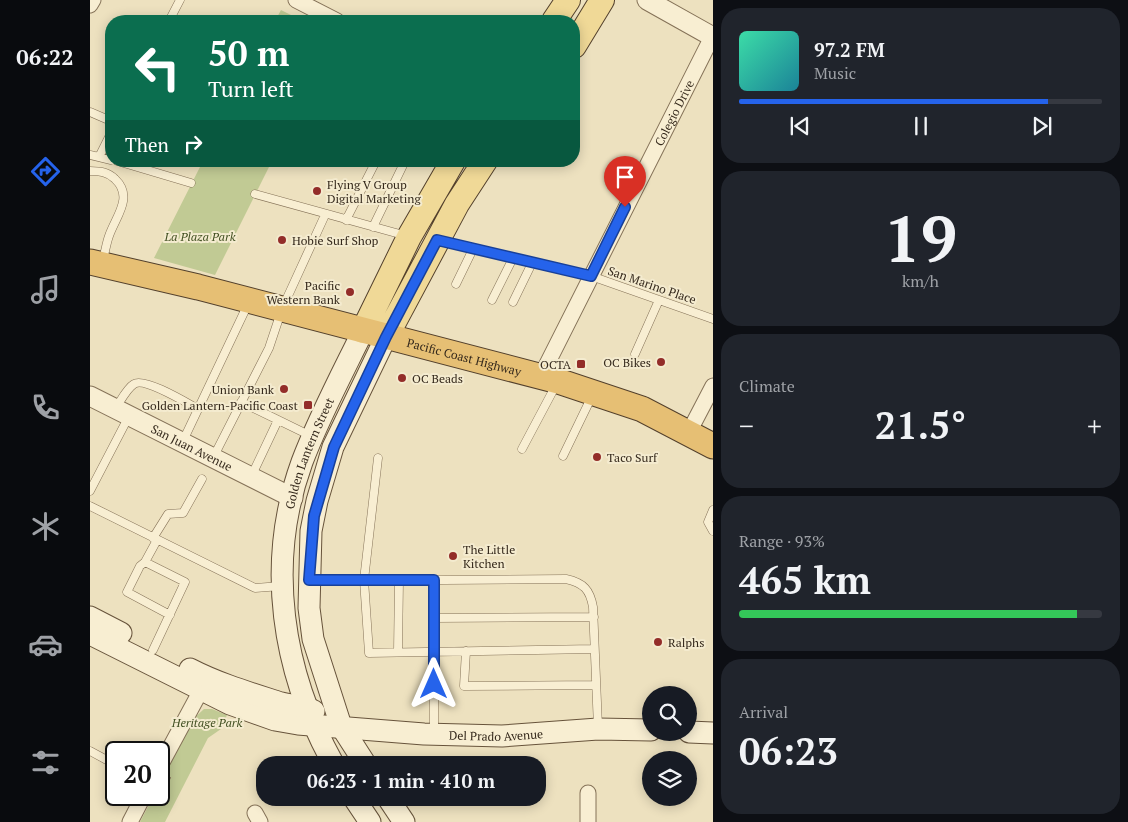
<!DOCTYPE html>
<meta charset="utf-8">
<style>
:root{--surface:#171b24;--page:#20242c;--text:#f1f3f6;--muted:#9ea1a6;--line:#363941;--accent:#2563eb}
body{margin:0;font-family:"PT Serif",serif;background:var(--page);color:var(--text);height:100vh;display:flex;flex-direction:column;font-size:19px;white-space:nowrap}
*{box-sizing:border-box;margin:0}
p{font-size:16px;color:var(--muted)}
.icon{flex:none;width:28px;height:28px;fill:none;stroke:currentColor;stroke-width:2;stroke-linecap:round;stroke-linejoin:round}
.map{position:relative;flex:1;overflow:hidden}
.details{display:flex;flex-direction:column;gap:8px;padding:8px;background:#0d0f14;width:415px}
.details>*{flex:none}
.banner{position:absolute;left:15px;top:15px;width:475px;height:152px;border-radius:20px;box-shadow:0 2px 12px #0003;background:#0b6e4f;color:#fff;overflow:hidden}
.buttons{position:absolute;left:552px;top:686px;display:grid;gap:10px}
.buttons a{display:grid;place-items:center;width:55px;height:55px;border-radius:50%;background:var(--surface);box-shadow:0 2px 12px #0003;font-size:25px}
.speed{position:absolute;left:15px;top:741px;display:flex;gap:10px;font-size:25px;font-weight:700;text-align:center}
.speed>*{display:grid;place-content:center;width:65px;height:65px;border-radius:50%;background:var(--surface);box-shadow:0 2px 12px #0003;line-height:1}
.speed .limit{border:2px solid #111;border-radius:8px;background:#fff;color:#111}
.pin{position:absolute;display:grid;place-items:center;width:42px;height:42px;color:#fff;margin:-51px -21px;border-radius:50% 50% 50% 0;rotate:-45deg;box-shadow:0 0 5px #0007}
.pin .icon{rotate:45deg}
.me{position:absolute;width:55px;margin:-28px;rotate:0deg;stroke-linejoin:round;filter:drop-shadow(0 0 4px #0008)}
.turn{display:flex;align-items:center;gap:18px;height:105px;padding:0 20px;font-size:22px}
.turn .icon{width:65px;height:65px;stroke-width:2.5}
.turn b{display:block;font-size:35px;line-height:42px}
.then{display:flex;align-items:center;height:48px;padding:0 20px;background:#0003;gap:10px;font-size:19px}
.big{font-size:38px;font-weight:700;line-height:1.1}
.details .widget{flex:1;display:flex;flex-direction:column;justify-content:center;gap:8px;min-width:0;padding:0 18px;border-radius:20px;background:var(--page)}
.details .dial{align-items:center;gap:0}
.dial b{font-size:65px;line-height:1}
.song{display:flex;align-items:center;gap:15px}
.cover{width:60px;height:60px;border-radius:8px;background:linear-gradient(135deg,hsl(160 70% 55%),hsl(190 70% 35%))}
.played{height:5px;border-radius:2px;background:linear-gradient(90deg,var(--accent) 85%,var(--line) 85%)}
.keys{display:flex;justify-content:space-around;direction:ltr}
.heat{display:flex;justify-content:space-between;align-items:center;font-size:28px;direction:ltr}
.charge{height:8px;border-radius:4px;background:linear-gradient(90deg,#34c759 93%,var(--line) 0)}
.trip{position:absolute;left:166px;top:756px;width:290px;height:50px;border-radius:20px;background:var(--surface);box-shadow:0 2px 12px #0003;font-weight:700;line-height:50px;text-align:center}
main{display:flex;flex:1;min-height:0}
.tab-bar{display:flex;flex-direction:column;width:90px;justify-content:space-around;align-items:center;background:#090b0e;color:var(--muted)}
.tab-bar .icon{width:35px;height:35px}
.tab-bar .selected{color:var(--accent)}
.tab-bar b{font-size:22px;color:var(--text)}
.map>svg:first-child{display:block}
.green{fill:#c1ca94}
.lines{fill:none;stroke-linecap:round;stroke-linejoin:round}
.service-casing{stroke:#857258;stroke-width:9}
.minor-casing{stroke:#857258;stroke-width:17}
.tertiary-casing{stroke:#857258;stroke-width:21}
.secondary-casing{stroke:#67533b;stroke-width:23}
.primary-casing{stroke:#53402c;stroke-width:26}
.trunk-casing{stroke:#53402c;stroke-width:27}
.path{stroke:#857258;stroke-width:2.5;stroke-dasharray:4 2.5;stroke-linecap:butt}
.service{stroke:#f8eed2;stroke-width:8}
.minor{stroke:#f8eed2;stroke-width:15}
.tertiary{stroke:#f8eed2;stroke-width:19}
.secondary{stroke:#f8eed2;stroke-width:21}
.primary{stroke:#f0d997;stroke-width:24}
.trunk{stroke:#e6bf74;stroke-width:25}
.route-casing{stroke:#184099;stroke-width:12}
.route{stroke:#2563eb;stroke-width:9}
.poi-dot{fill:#932d29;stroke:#f4ebcf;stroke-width:2}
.labels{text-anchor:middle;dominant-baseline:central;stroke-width:4;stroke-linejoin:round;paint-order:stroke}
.street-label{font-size:12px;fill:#35291c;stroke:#f4ebcf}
.poi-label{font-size:12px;fill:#35291c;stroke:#f4ebcf;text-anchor:start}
.park-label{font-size:12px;font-style:italic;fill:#435123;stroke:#f4ebcf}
</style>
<main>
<nav class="tab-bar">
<b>06:22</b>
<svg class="icon selected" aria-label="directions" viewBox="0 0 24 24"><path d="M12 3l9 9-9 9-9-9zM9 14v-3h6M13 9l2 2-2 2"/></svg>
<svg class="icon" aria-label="music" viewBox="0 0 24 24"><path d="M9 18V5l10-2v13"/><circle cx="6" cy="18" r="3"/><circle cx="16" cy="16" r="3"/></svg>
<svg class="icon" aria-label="phone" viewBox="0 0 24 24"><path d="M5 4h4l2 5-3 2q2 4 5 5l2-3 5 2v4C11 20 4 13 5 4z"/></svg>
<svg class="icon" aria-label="climate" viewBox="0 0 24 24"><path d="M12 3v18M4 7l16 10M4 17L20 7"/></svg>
<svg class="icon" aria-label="car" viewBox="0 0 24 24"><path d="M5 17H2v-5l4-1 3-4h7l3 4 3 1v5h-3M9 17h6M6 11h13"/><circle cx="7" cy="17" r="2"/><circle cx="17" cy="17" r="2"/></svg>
<svg class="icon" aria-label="filters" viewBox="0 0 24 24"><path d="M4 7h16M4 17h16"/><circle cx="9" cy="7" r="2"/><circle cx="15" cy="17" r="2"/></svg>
</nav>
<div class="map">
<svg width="623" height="822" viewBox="0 0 623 822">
<rect width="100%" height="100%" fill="#ede1bf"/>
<!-- green -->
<path class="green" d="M191,10l22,11h-28z
M113,161h69l-57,114 -61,-17z
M114,709h8l15,6 -6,14 -13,9 -43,84h-25l14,-27h5v-10l33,-65z"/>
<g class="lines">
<defs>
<path id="service" d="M79,21l11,-21
M0,112l21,9
M0,155l21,5
M9,157l12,-24
M27,161l74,22
M0,171c10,0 18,1 25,8 19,18 1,37 -6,57 -3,8 -4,18 -7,26
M165,194l152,42
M256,220l30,-59
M283,227l32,-66
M352,241l149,35 122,43
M366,284l17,-35
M402,300l21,-42
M423,302l19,-39
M545,354l24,-54
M151,402l70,34
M25,409c5,-7 12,-21 19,-25 10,-7 53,19 64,25
M92,443l66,-139
M432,449l34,-64
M473,456l29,-60
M123,458l56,-110 13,-39 43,-94
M288,458l-14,122 5,73 225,-4
M161,477l27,-57
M0,491l39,-75
M0,506l165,82 26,-2
M623,510l-5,12 5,9
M63,538l15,-24 15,-1 19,-34
M55,562l-5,4 -13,26 43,23
M344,580v153
M221,581l255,-2c18,4 24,11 27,28l5,120
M344,618l160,-1
M63,650l32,-68 -40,-20 12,-22
M376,651l-2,35 131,-1
M308,652l1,-72
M0,751l26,14"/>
<g id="minor">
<path d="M206,0l41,21"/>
<path d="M0,5l3,-5"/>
<path id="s1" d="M451,376l171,-339"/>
<path d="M599,432l24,-46"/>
<path d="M69,768l47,-87"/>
<path d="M498,793v29"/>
<path d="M165,813l5,9"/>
<path d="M40,822l14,-27"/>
</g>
<g id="tertiary">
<path d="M557,0l66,37"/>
<path id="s2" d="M0,396l203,102"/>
</g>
<g id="secondary">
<path d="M0,617l31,16"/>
<path id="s3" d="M0,634l140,70 45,16 23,4 126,10 78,2 96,-7 53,1"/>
<path d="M100,669c29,15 60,24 91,34 12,3 22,2 33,8"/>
<path d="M599,732l24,1"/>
<path id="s4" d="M244,765c-52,-93 -69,-201 -32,-303 17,-45 40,-88 61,-131"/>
<path d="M276,765l-25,-39 -28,-87 -4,-31 2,-77 6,-30 16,-54 53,-110"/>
<path d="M264,798l16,24"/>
<path d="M298,798l16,24"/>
</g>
<path id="primary" d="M464,21l14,-21
M484,46l28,-46
M273,331l46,-94 44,-76
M296,337l71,-133 28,-43"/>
<g id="trunk">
<path id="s5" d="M0,262l108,25 360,94 84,28 71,37"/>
</g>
</defs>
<!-- service casing -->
<use href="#service" class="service-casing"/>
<!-- minor casing -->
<use href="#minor" class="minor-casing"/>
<!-- tertiary casing -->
<use href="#tertiary" class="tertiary-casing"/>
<!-- secondary casing -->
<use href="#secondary" class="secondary-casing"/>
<!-- primary casing -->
<use href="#primary" class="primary-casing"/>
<!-- trunk casing -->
<use href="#trunk" class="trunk-casing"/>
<!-- path -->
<path class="path" d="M67,802l13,-25"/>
<!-- service -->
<use href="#service" class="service"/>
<!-- minor -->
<use href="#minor" class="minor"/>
<!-- tertiary -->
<use href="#tertiary" class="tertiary"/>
<!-- secondary -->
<use href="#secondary" class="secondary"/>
<!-- primary -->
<use href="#primary" class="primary"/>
<!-- trunk -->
<use href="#trunk" class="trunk"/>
</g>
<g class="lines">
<defs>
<path id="route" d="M344,684v-104h-125l5,-64 20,-69 52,-110 51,-97 154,36 34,-69"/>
</defs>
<!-- route casing -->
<use href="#route" class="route-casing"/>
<!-- route -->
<use href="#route" class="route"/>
</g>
<!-- markers -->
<g class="poi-dot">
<circle cx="227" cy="191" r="5"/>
<circle cx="192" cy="240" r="5"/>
<circle cx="260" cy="292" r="5"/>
<circle cx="571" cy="362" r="5"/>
<rect x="486" y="359" width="10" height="10" rx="2.5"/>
<circle cx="312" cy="378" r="5"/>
<circle cx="194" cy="389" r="5"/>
<rect x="213" y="400" width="10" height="10" rx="2.5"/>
<circle cx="507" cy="457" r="5"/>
<circle cx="363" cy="556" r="5"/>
<circle cx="568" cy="642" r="5"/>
</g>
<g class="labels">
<!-- street labels -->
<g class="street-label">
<text stroke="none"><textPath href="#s1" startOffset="295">Colegio Drive</textPath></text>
<text transform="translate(562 285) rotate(19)">San Marino Place</text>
<text stroke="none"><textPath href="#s5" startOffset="386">Pacific Coast Highway</textPath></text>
<text stroke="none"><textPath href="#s2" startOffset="114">San Juan Avenue</textPath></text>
<text stroke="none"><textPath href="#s4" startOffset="325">Golden Lantern Street</textPath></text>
<text stroke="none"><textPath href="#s3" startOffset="426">Del Prado Avenue</textPath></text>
</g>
<!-- poi labels -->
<g class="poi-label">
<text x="237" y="184">Flying V Group<tspan x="237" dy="14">Digital Marketing</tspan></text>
<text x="202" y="240">Hobie Surf Shop</text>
<text x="250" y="285" text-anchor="end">Pacific<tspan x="250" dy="14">Western Bank</tspan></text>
<text x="561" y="362" text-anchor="end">OC Bikes</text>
<text x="481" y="364" text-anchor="end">OCTA</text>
<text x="322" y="378">OC Beads</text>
<text x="184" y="389" text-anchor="end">Union Bank</text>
<text x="208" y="405" text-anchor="end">Golden Lantern-Pacific Coast</text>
<text x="517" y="457">Taco Surf</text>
<text x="373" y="549">The Little<tspan x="373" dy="14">Kitchen</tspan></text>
<text x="578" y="642">Ralphs</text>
</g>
<!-- park labels -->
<g class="park-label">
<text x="110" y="236">La Plaza Park</text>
<text x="117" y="722">Heritage Park</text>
</g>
</g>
</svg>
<div class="buttons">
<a><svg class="icon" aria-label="search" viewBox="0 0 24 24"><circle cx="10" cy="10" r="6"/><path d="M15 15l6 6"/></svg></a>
<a><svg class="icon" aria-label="layers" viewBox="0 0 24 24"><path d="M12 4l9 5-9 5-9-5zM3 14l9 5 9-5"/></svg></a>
</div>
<div class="speed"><div class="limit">20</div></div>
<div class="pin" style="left:535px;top:207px;background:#d93025"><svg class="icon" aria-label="arrive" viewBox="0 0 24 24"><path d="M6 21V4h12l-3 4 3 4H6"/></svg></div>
<svg class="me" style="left:344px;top:684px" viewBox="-20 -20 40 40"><path d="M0-17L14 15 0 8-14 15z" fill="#2563eb" stroke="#fff" stroke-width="4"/></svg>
<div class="trip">06:23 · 1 min · 410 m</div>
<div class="banner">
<div class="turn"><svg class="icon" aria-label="left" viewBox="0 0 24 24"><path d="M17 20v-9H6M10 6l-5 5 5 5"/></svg><div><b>50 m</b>Turn left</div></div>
<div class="then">Then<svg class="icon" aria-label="right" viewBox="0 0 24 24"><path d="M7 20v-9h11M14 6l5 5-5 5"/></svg></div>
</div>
</div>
<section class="details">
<div class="widget">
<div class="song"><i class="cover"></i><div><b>97.2 FM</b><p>Music</p></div></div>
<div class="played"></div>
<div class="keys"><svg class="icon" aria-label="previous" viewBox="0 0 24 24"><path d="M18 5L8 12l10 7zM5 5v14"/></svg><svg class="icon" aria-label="pause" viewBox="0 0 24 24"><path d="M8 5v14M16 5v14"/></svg><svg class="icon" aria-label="next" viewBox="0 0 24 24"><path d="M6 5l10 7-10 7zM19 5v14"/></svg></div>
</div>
<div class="widget dial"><b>19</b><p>km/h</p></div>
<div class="widget"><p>Climate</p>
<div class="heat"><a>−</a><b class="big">21.5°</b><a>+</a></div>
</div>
<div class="widget"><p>Range · 93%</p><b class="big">465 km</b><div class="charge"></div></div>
<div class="widget"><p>Arrival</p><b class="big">06:23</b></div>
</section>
</main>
